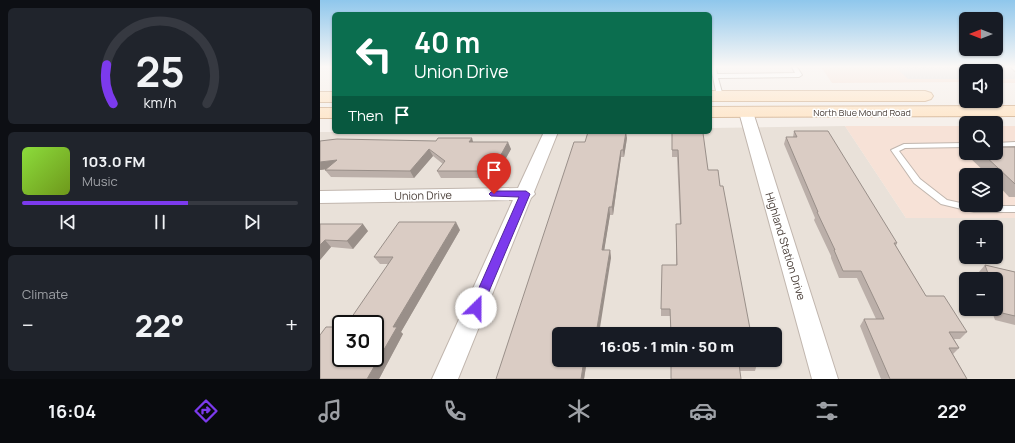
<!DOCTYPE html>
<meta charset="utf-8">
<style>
:root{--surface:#171b24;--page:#20242c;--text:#f1f3f6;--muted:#9ea1a6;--line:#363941;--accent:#7c3aed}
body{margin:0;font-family:Manrope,sans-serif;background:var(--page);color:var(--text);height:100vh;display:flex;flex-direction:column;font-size:15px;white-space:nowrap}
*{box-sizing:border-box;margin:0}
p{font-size:13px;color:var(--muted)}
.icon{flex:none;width:22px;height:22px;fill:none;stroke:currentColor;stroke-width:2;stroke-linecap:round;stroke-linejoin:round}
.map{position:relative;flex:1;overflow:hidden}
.details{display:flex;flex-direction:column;gap:8px;padding:8px;background:#0d0f14;width:320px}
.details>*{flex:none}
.banner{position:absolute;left:12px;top:12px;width:380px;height:122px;border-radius:6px;box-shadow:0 1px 3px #0004;background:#0b6e4f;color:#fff;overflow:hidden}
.needle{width:26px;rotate:270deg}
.tools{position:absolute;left:639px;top:12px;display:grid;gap:8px}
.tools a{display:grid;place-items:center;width:44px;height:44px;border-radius:6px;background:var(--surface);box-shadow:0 1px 3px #0004;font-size:20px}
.speed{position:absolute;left:12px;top:315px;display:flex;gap:8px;font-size:20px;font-weight:700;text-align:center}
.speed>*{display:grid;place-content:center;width:52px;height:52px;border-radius:50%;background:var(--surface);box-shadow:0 1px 3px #0004;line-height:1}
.speed .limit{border:2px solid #111;border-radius:6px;background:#fff;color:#111}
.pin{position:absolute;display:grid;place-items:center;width:34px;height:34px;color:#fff;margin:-41px -17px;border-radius:50% 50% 50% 0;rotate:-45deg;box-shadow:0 0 4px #0007}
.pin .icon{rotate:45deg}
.me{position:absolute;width:44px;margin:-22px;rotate:23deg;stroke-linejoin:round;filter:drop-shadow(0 0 3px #0008)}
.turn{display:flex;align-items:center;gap:14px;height:84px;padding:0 16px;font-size:18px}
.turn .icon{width:52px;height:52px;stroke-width:2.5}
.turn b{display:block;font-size:28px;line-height:34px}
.then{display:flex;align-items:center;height:38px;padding:0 16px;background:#0003;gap:8px;font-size:15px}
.big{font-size:30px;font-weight:800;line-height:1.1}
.details .widget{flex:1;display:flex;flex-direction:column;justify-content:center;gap:6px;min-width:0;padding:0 14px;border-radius:6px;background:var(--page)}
.details .dial{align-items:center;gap:0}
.dial svg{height:104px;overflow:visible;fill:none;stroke:var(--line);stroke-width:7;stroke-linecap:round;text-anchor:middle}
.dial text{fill:var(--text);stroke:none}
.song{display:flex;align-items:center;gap:12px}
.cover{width:48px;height:48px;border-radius:6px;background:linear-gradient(135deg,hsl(90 70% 55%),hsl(80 70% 35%))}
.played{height:4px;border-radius:2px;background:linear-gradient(90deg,var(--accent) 60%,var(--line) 60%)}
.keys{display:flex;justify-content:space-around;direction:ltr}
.heat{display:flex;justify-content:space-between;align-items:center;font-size:22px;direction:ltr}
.trip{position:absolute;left:232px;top:327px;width:230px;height:40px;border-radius:6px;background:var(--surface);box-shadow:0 1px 3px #0004;font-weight:800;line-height:40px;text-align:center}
.dock{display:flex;height:64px;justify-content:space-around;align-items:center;background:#090b0e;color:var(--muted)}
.dock .icon{width:28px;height:28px}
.dock .current{color:var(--accent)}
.dock b{font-size:18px;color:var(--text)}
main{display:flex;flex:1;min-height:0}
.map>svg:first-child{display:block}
.residential{fill:#e9e1d9;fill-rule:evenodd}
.commercial{fill:#f7e2d7;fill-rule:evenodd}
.parking{fill:#e4e1df}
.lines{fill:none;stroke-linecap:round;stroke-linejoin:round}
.service-casing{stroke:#c1b6ae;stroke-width:2}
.minor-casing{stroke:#c1b6ae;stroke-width:2}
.secondary-casing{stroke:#d8bb9e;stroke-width:2}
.service{fill:#fff;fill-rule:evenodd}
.minor{fill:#fff;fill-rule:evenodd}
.secondary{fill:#fee7cc;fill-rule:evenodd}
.wall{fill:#bbafa9}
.shaded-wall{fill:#998f89}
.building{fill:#daccc4;stroke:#998f89}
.route{fill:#7c3aed;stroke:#51269a}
.labels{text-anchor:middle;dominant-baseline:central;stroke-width:3;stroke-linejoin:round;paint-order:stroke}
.far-street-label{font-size:9px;fill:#4a3f39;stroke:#fff}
.street-label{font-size:11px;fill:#4a3f39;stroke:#fff}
</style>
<main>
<section class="details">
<div class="widget dial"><svg viewBox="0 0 100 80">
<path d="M14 69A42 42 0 1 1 86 69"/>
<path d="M14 69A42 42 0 0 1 9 39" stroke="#7c3aed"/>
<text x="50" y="56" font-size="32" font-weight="700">25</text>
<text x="50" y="72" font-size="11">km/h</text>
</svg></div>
<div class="widget">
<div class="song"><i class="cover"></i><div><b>103.0 FM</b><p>Music</p></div></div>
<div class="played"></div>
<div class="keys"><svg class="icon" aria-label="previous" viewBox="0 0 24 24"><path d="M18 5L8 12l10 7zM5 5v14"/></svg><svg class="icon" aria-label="pause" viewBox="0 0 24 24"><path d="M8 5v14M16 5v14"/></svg><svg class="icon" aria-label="next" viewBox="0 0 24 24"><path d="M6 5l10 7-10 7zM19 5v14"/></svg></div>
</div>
<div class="widget"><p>Climate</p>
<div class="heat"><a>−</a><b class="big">22°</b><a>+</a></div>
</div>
</section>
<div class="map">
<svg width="695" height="379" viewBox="0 0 695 379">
<rect width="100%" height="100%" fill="#f6f0eb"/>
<!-- residential -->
<path class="residential" d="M525,126l61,92h109v161h-695v-247h390v-4zM646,227h30v30h-30zM646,279h30v30h-30zM21,324h34v34h-34zM239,334h216v26h-216z"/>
<!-- commercial -->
<path class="commercial" d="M501,67h194v16h-19v-12h-30v11l-134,1z
M525,126h121v27h30v-27h19v92h-109zM646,175h30v30h-30z"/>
<!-- parking -->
<path class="parking" d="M575,67h120v12h-19v-8h-30v8h-58z"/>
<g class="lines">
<defs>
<path id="service" d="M391,67h5l1,7 78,-1 -3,-6h5l5,8 -3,2 -81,1 5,18 -3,2 -3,-2z
M691,67h4v4z
M695,142v4l-19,1v-4z
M646,143v4l-61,1 -6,3 21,28 27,21 27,6h41v6h-41l-33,-8 -27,-21 -23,-33 13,-6z"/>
<path id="minor" d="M426,108l5,1 2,3 85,267h-26l-73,-267 2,-3z
M224,132h14l-24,60 1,2 -4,4 -73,181h-26l81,-179 -193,3v-12l198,-3z"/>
<path id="secondary" d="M390,91h215l6,2 2,3 -2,3 -6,2h-215z
M0,92h14v10h-14z
M695,106v10l-305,1v-10z
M0,108h14v10h-14z"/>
</defs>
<!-- service casing -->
<use href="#service" class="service-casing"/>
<!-- minor casing -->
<use href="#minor" class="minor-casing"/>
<!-- secondary casing -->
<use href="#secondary" class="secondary-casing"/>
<!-- service -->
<use href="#service" class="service"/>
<!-- minor -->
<use href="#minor" class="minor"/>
<!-- secondary -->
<use href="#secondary" class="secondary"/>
</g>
<!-- wall -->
<path class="wall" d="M474,131l103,112 -1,3 30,50 41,36 -7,7h-6l5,9 -6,6 14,25h-86l-21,-53 4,-7h12l-19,-41h-18l-8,-20v-2l-17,-36 1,-2 -31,-74 2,-7h7z
M352,133h31l-33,183h-9v-7l15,-44v-41h4l-3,-67h-5z
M307,138l-3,19h-3l-8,58h-3l-6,35h6l1,8 -52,102h28l-3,19h-88l89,-237z
M0,141l153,1 38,7 -11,20h-13l-5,9h-41l-4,-7 6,-7 -10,-8 -19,22 -83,-1 -6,-7 2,-1 -7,1z
M695,147v50h-6l-13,-14v-8h-8l-19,-18 3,-4h24z
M0,224l48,7 -15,18 -22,-2 -11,13z
M140,230l-59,102 2,2 -24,45h-59l21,-21 47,-94h-8l-6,-7z
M665,265l30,7v53l-20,-5 -4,-11h5v-30h-15l-3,-6z
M351,360l86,4 -2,7h-15z"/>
<!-- shaded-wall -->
<path class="shaded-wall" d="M306,132l1,6 -3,19 -1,-7z
M152,138l2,7 -5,-3z
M188,142l3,7 -11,20 -3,-7z
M109,149l4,7 -19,22 -4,-7z
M301,150v7l-8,58 -1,-8z
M17,160l5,7 -22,3v-8z
M164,162l3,7 -5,9 -3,-7z
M289,207l1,8 -7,43 -1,-8z
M136,222l4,8 -59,102 2,2 -24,45h-12l26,-52z
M43,224l5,7 -15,18 -6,-8z
M5,240l6,7 -11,13v-15z
M290,250l1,8 -12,76h-3z
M264,360h3l-3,19h-3z"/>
<!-- building -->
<path class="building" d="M474,131h34l69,112h-3l32,53h18l23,36h-18l10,16h-10l18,31h-77l-26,-60h20l-23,-48h-18l-9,-21h1l-18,-38h1l-32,-75h11z
M268,132h38l-3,18h-2l-9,57h-3l-7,43h8l-14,84h-37v26h25l-3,19h-85l78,-237h11z
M352,133h31l5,37h10l2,16h3l28,148h-80l-1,-25h-9l1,-44h15l-1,-41h5l-3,-74h-6z
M118,138h34l-3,4h39l-11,20h-13l-5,9h-42l8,-10 -16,-12 -19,22 -85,-1 12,-10 -17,2v-21l17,-2 99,2z
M676,147h19v37l-33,-31h14z
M79,222h57l-63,105h4l-30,52h-47v-44l6,-8h15v31h34v-34h-28l46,-67h-19z
M0,224h43l-16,17 -22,-1 -5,5z
M665,265l30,7v44l-13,-3 -6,-17v-17h-6z
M351,360h85l1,4h-18l2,15h-70z"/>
<!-- sky -->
<linearGradient id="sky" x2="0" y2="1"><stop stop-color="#8fc7ec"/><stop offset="0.55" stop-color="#fbf8f6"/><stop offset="1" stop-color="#fbf8f6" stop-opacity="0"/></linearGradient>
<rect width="695" height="121" fill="url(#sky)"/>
<!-- route -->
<path class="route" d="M174,191h32l4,3 -48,114 -1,4 -5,1 -4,-1 -2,-4 49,-111 -28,-1 -2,-2 2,-2z"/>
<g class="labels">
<!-- far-street labels -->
<g class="far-street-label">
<text x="542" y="112">North Blue Mound Road</text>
</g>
<!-- street labels -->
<g class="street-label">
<text transform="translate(103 195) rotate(-1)">Union Drive</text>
<text transform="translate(466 246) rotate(73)">Highland Station Drive</text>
</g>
</g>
</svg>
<div class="tools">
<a><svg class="needle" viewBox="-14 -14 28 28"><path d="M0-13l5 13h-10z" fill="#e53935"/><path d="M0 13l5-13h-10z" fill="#9ea1a6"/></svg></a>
<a><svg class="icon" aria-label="sound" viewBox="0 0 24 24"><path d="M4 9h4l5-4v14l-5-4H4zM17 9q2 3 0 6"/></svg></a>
<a><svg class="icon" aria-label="search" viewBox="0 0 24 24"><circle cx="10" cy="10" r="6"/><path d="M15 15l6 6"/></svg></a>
<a><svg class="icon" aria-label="layers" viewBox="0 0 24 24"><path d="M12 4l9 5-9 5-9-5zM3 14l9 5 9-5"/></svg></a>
<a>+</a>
<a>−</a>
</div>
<div class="speed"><div class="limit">30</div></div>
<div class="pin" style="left:174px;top:194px;background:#d93025"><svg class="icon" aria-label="arrive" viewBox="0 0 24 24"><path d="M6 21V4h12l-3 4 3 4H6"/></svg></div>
<svg class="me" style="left:156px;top:308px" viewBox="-20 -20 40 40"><circle r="19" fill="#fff"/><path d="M0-13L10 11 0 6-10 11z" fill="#7c3aed"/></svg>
<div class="trip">16:05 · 1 min · 50 m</div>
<div class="banner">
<div class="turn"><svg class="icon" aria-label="left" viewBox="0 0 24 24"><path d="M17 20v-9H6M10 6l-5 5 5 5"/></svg><div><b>40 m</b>Union Drive</div></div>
<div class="then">Then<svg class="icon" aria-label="arrive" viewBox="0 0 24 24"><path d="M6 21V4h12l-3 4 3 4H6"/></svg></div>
</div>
</div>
</main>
<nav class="dock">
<b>16:04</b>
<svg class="icon current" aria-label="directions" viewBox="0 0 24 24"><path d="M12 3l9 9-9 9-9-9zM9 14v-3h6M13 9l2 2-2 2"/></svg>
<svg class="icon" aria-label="music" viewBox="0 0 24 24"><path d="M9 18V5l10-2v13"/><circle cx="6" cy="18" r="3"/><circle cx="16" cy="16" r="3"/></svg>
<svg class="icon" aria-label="phone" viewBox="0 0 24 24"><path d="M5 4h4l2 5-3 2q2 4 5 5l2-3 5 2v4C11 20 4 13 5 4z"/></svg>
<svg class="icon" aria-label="climate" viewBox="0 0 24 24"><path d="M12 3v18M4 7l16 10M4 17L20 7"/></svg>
<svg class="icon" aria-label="car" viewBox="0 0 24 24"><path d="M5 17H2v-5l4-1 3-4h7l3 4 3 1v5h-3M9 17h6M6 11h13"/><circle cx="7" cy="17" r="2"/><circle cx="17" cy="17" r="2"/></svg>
<svg class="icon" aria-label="filters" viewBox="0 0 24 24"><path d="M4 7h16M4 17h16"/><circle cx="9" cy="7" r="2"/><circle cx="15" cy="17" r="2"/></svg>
<b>22°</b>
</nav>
